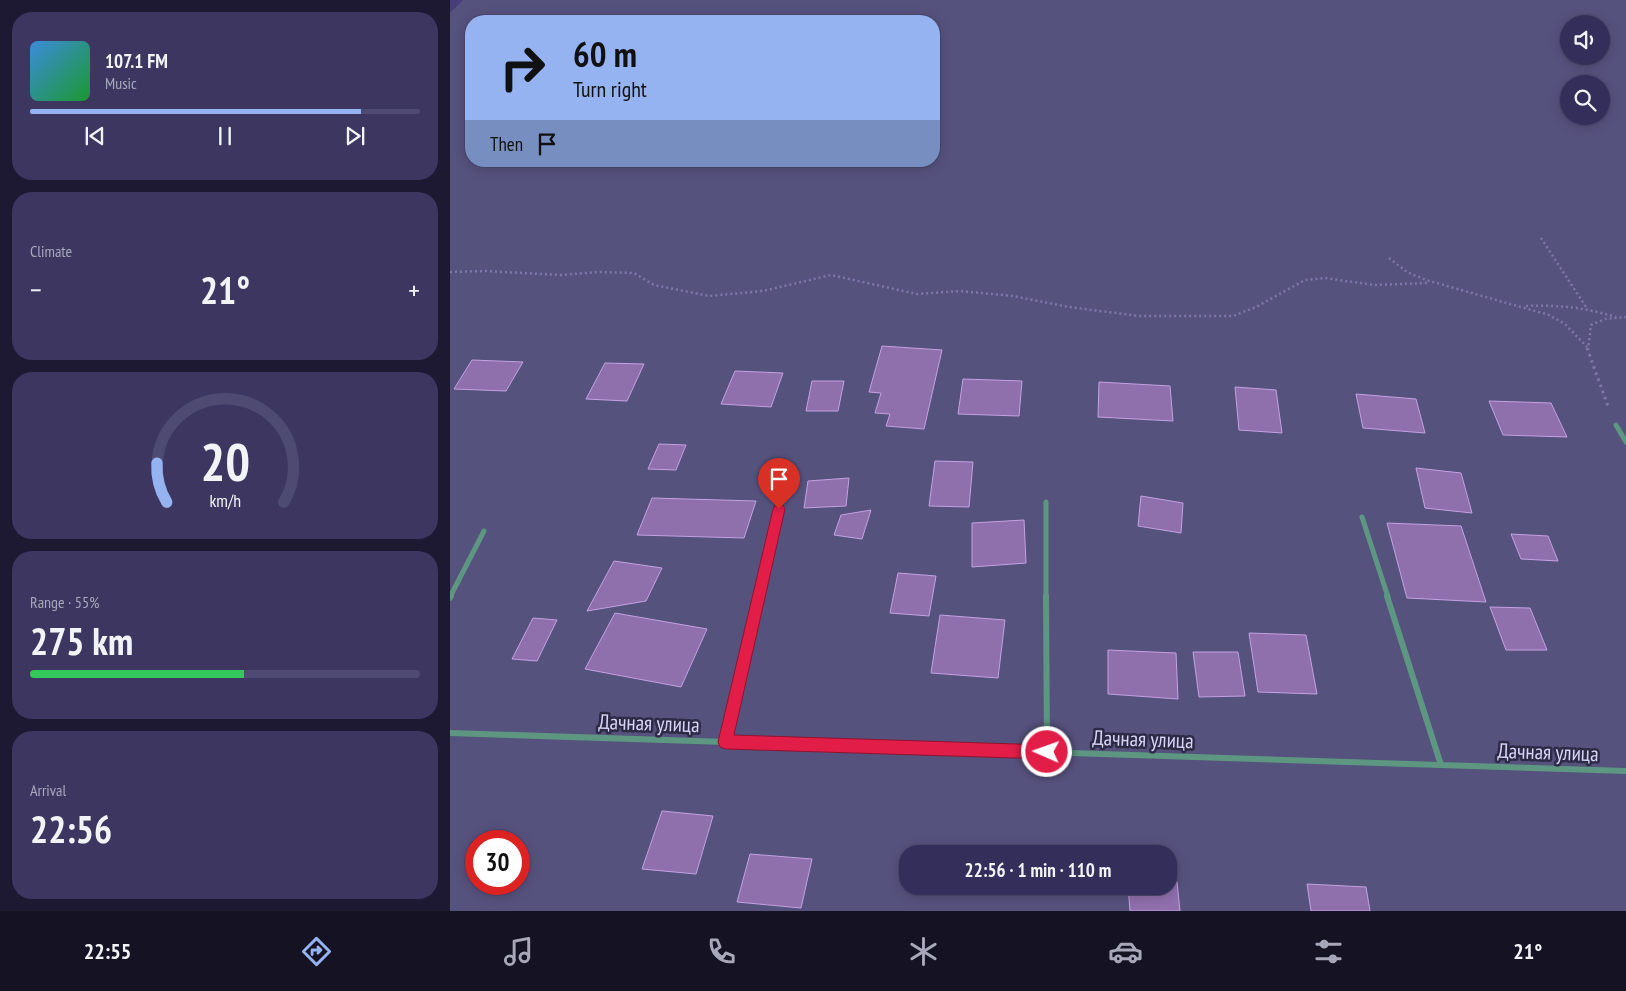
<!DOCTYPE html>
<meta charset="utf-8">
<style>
:root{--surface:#342e5b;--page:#3c3661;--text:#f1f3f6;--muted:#a9a8bb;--line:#4e4a71;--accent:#95b2f1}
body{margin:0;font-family:"PT Sans Narrow",sans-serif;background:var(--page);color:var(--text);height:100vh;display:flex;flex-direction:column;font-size:19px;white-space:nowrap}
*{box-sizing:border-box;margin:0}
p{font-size:16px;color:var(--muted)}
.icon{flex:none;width:28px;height:28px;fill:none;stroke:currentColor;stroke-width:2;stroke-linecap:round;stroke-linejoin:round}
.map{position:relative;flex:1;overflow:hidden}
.panel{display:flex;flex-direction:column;gap:12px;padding:12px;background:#1d1932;width:450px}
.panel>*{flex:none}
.banner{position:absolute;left:15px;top:15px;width:475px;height:152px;border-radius:20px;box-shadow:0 2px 12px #0003,0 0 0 1px var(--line);background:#95b2f1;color:#111;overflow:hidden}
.tools{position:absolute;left:1110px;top:15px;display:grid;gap:10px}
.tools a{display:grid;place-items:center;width:50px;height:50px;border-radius:50%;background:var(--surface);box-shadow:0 2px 12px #0003,0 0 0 1px var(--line);font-size:25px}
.speed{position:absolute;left:15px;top:830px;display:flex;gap:10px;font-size:25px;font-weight:700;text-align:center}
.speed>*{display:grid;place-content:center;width:65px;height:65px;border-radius:50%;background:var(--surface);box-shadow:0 2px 12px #0003,0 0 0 1px var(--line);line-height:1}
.speed .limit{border:8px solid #d22;background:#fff;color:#111}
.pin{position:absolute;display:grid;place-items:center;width:42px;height:42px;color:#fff;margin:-51px -21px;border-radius:50% 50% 50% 0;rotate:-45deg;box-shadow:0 0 5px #0007}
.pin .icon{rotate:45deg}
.me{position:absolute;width:55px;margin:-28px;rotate:272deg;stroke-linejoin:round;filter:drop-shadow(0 0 4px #0008)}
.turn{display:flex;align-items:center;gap:18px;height:105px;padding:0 25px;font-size:22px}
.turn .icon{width:65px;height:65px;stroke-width:2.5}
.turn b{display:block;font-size:35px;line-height:42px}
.then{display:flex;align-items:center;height:48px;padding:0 25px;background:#0003;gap:10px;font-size:19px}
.big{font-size:38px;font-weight:700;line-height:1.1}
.panel .card{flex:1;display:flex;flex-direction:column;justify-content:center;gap:8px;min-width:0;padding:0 18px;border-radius:20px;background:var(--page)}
.panel .dial{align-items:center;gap:0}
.dial svg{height:130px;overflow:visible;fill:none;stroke:var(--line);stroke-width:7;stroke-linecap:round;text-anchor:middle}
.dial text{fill:var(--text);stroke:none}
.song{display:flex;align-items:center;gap:15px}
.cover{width:60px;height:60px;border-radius:8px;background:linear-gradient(135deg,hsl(210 70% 55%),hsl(130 70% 35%))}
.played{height:5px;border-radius:2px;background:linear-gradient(90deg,var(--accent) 85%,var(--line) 85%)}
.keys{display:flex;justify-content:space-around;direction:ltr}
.heat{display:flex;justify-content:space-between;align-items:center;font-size:28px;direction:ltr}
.charge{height:8px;border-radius:4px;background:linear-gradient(90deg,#34c759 55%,var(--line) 0)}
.trip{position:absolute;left:449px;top:845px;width:278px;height:50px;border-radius:20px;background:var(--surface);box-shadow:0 2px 12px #0003,0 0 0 1px var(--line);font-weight:700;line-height:50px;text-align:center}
.tabs{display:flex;height:80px;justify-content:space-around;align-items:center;background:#151224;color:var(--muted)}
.tabs .icon{width:35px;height:35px}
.tabs .active{color:var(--accent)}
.tabs b{font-size:22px;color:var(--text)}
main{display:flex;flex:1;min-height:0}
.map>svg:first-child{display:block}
.green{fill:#56527e;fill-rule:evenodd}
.building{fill:#8f6fac;stroke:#c4a2e3}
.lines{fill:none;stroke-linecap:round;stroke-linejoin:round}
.path-far1{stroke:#7e78aa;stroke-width:2.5;stroke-dasharray:2 3;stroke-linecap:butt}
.path{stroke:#7e78aa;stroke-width:3;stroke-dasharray:2.5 4;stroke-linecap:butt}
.minor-far1{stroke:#5d9781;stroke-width:5}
.minor{stroke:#5d9781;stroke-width:6}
.route{fill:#e11d48;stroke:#92132f}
.labels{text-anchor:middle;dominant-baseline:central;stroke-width:5;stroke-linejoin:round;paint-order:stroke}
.near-street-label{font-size:21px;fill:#d6d5f8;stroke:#2c2a45}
</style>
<main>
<section class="panel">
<div class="card">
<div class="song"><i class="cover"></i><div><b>107.1 FM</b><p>Music</p></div></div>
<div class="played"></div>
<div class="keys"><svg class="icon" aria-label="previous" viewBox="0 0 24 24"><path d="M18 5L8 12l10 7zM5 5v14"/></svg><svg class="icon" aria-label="pause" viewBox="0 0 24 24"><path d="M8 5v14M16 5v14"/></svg><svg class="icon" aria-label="next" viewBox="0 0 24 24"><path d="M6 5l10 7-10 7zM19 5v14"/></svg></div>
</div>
<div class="card"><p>Climate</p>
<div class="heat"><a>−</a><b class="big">21°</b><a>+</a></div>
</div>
<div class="card dial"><svg viewBox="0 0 100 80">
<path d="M14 69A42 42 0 1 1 86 69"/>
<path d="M14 69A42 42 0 0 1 8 45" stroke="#95b2f1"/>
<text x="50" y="56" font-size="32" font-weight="700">20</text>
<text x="50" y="72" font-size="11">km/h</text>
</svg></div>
<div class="card"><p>Range · 55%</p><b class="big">275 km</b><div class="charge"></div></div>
<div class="card"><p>Arrival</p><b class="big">22:56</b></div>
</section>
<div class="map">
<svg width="1176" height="911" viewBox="0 0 1176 911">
<rect width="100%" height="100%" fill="#463d79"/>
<!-- green -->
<path class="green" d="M13,0h1163v911h-1176v-898zM21,21h463v140h-463zM1119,24h32v32h-32zM1119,84h32v32h-32zM26,841h43v43h-43zM458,854h260v32h-260z"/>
<!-- building -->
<path class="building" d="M432,346l60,4 -18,79 -38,-3 4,-12 -15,-1 6,-20 -12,-1z
M22,360l51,2 -17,29 -52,-2z
M155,363l39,1 -17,37 -41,-2z
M285,371l48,2 -12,34 -50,-3z
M513,379l59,2 -3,35 -61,-2z
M362,381h32l-6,30h-32z
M649,382l71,4 3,35 -75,-4z
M785,387l41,3 6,43 -43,-3z
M906,394l60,5 9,34 -62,-5z
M1039,401l62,2 16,34 -64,-2z
M209,444l27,1 -10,25 -28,-1z
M485,461l38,1 -4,45 -40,-1z
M966,468l45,5 11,40 -47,-5z
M399,478l-3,28 -42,2 4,-27z
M691,496l42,7 -2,30 -43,-7z
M202,498l104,3 -12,37 -107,-3z
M421,510l-9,29 -28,-4 7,-20z
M574,520l2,43 -54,4v-44z
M937,523l74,3 25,76 -79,-4z
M1061,534l37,2 10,25 -37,-2z
M164,561l48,7 -16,33 -59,10z
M448,573l38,3 -7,40 -39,-3z
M1040,607l40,1 17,42h-41z
M165,613l92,16 -26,58 -96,-18z
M490,615l65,5 -7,58 -67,-5z
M83,618l24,2 -20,41 -25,-2z
M799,633l57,2 11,59 -59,-2z
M658,650l68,3 2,46 -70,-5z
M743,652h45l7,44 -46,1z
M212,811l51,5 -17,58 -54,-5z
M300,854l62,5 -11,49 -64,-6z
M718,882h9l3,29h-50l-2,-25h40z
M857,884l59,3 4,24h-59z"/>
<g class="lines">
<!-- path-far1 -->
<path class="path-far1" d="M1091,238l45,69
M939,258l18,14 19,8 123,35 16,9 22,23
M0,272l35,-1 76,4 37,-3 36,1 20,12 55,11 54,-5 68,-16 86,19 43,-3 53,5 56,11 70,9h94l23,-9 49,-27 20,-2 49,7 54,-2
M1076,306c35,-1 56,1 90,11
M1138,350l3,-25 14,-6 21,-2"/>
<!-- path -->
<path class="path" d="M1137,348l22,61"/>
<!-- minor-far1 -->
<path class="minor-far1" d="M1166,425l10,17
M596,502v95
M912,517l26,80
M0,597l34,-66
M309,597l20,-88"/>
<!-- minor -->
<path class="minor" d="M596,596l1,156
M937,596l54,169
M0,598l1,-2
M0,733l1176,38
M276,742l33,-146"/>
</g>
<!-- route -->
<path class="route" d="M329,504l4,1 2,4 -51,226 313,10 5,2 2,5 -2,5 -5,2 -321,-10 -6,-2 -2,-5 55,-233 2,-4z"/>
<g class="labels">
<!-- near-street labels -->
<g class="near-street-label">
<text transform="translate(199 723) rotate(2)">Дачная улица</text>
<text transform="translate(693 739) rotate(2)">Дачная улица</text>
<text transform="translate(1098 752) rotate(2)">Дачная улица</text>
</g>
</g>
</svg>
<div class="tools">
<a><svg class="icon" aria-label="sound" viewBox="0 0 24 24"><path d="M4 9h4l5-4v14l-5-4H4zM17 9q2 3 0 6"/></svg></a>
<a><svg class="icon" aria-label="search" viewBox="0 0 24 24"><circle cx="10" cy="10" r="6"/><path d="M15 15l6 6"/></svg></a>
</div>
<div class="speed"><div class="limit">30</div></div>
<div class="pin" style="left:329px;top:509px;background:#d93025"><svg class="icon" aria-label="arrive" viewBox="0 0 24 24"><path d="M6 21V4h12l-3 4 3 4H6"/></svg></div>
<svg class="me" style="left:597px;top:752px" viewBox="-20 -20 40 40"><circle r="17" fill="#e11d48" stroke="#fff" stroke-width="3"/><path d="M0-11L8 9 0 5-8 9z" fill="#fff"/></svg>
<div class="trip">22:56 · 1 min · 110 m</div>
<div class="banner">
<div class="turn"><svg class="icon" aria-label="right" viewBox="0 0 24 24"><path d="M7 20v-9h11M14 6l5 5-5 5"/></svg><div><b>60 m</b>Turn right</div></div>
<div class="then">Then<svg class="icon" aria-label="arrive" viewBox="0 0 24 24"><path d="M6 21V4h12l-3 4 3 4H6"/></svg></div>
</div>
</div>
</main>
<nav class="tabs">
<b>22:55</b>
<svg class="icon active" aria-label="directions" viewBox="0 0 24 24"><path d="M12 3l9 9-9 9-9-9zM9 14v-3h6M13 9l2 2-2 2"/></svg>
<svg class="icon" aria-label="music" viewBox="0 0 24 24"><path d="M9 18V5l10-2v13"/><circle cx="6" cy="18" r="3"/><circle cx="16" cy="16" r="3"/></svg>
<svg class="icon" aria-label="phone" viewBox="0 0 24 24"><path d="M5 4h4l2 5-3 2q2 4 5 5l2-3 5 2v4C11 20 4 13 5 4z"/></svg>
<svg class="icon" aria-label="climate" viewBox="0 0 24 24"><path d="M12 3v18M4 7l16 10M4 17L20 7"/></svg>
<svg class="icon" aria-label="car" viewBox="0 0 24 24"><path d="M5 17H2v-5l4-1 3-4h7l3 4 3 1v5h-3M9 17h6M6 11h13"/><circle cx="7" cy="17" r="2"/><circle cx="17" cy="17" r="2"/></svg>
<svg class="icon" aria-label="filters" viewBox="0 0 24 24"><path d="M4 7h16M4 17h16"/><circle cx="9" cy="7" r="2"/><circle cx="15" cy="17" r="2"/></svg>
<b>21°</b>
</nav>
